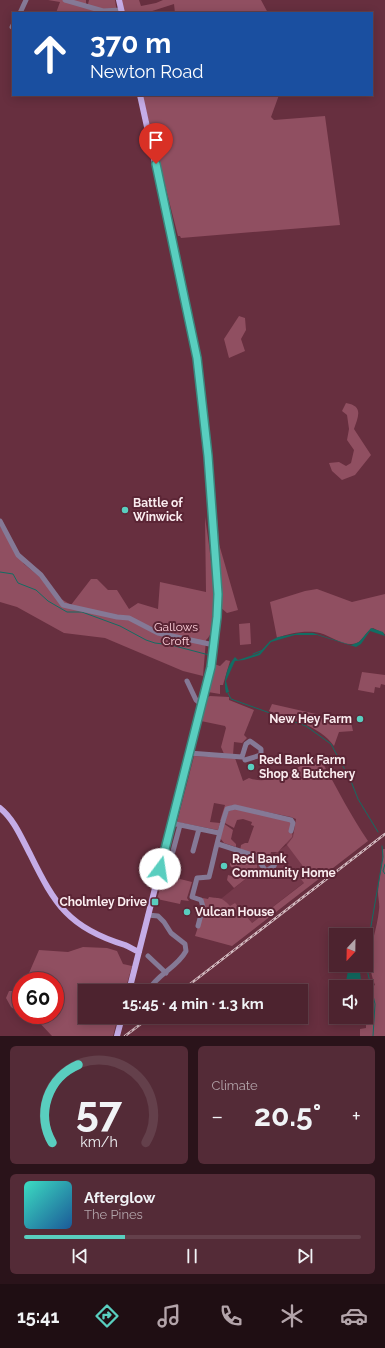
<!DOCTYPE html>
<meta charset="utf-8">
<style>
:root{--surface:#4d232f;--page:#542b37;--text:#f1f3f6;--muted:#b3a4aa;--line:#64404b;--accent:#59cebf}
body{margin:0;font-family:Raleway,sans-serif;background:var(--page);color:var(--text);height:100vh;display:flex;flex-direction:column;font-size:15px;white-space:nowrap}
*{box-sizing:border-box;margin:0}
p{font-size:13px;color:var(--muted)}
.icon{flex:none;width:22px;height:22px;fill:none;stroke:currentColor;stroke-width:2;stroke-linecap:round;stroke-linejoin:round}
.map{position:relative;height:1036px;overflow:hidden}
.side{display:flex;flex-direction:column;gap:10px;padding:10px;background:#2a131a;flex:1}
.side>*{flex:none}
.hud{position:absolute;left:12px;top:12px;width:361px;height:84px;border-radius:0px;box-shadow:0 2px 10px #0003,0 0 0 1px var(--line);background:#1a4fa0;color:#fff;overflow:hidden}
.needle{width:26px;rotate:202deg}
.fabs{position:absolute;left:329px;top:928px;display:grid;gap:8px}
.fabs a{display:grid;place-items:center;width:44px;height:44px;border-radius:0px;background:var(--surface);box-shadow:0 2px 10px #0003,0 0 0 1px var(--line);font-size:20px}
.speed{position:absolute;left:12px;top:972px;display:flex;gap:8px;font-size:20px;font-weight:700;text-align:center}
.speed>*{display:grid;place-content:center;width:52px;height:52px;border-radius:50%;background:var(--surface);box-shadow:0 2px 10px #0003,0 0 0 1px var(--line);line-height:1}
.speed .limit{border:6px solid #d22;background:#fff;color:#111}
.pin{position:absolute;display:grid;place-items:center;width:34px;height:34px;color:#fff;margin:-41px -17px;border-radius:50% 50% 50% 0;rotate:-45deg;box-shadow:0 0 4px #0007}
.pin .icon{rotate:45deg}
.me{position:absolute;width:44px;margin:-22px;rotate:14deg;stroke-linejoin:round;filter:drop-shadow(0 0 3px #0008)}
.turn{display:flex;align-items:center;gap:14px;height:84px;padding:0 12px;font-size:18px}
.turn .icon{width:52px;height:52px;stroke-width:2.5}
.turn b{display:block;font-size:28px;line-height:34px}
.big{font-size:30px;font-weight:700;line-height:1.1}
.side .widget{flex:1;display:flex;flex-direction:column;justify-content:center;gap:6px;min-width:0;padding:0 14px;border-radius:6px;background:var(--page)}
.side .dial{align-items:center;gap:0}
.dial svg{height:104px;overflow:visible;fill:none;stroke:var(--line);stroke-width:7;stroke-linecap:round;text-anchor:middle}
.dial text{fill:var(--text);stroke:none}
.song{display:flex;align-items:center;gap:12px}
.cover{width:48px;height:48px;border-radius:6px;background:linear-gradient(135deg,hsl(170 70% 55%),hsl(210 70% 35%))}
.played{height:4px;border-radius:2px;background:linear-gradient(90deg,var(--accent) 30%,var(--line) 30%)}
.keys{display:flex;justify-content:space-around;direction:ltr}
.heat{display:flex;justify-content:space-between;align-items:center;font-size:22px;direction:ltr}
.side .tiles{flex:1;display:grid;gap:10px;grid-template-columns:1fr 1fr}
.widget:last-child{grid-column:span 2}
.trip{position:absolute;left:78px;top:984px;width:230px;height:40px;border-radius:0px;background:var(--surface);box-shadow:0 2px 10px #0003,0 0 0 1px var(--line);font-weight:700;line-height:40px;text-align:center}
.tabs{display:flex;height:64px;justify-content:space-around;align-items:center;background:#1f0e13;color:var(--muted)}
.tabs .icon{width:28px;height:28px}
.tabs .on{color:var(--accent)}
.tabs b{font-size:18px;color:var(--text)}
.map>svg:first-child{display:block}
.built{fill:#76394b}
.green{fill:#904f61}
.water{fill:#136d63}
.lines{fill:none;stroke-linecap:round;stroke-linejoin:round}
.stream{stroke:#136d63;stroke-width:1}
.minor{stroke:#857996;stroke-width:5}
.major{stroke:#c5ace7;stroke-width:6}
.rail-casing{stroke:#d4bbc1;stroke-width:2.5}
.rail{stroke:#5b2535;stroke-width:1;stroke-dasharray:3;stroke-linecap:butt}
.route-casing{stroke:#3a867c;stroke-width:10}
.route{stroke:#59cebf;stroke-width:7}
.poi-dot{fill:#59cebf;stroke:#5b2535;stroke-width:1.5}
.labels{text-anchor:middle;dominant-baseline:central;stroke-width:4;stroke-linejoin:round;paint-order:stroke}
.poi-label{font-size:12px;font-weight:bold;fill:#faecef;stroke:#5b2535;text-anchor:start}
.park-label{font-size:12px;fill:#fed1db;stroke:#5b2535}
</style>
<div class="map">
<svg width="385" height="1036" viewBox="0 0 385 1036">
<rect width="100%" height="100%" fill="#672f3f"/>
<!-- built -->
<path class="built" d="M336,802l-26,76 -84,65 -14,-37 45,-36v-5l-6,-3 4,-10 19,2 13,-9 -3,-4z"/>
<!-- green -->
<path class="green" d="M48,0h38v4h2l1,-4h26l2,13h-61l4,-11z
M121,0h18l2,6 15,-3 7,-3h98l7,13h-93l-1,-9 -28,9h-22z
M142,95h137l-8,22 3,3 51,-4 15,109 -159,13 -1,-2h-2z
M239,316l6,2 1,12 -5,9 4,12 -16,7 -5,-19z
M346,403c18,3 12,14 8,26l17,26 -16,20 -13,5 -10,-9 -3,-8 10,-1 7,4 5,-3 3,-13 -7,-10 2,-11 -2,-14 -5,-4z
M205,517c3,21 18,112 1,123l-3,36 -20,-5 -78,-33 -41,-5 -47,-26 -17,-5v-76l24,38 22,18 7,12 18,11 20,-26h6l11,11h9l12,19 9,-6 20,6 2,-27 46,10z
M217,517l2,27 19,66 -11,3 -7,-6 -5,-89z
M317,589l35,13 33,-8v40l-12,-6c-9,4 -10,16 -21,16 -11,1 -21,-8 -32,-11 -13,-3 -31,0 -43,5l-7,-36 35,-11z
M250,623l1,21 -11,1 -1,-21z
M226,660l4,1 -7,24h-3v9l-12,-2 6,-28 6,2z
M362,672l23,3v10l-4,-1 -1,4 -5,-1 -1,6 -16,-3z
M210,696l19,1v3l25,10 -10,25 3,3 -5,5 -8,-1 -1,13 -9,-1 -3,-7 5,-19 -1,-2 -24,-5 5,-23z
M272,704l79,18 2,9 -14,1 -5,14c-14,-20 -43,-27 -65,-35z
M318,755c17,29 32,60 50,86l-136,105 -37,-10 3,-9 5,-29 5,1 1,-2c11,2 12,-1 21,9l5,-3 17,20 52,-40 -3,-4 7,-6 -21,-28 6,-8 3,-18 -5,-2 -58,-12 -5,2 -6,14h-2l5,-16 -11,-2 -4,19 10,1 -2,7 -41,-8 17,-66 41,2 8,23 6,-3c23,9 50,-11 69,-23z
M235,809l18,1 41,10 -2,17 -14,15h-7l-1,4 -30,-5 1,-6 4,-2h3l6,-17 -3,-1 1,-3 -9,-3 -6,1 -3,8 -11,-6 6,-11z
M223,823l10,7 -2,9 5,5v3l-12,-4 -4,-5z
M383,849h2v187h-25v-7l6,-1v-38l9,-5c-12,-29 1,-46 4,-75 1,-6 -1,-12 -1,-18 1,-15 5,-28 5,-43z
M238,855l19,10v5l-23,18 -7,-8 1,-5 11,3 2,-8 -10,-3 -1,-2v-2l5,1z
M164,875l28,7 -5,16 2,3 -8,-1 -1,4 -23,-5z
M83,947l24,1 10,3 6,13 9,2 -7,25h-40v26h33l-5,19h-61l-16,-17 -14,-4h33v-34h-16l1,-4 -11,-4 10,-23 29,2z
M9,991h12v23l-10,-7 -5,-9z"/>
<!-- water -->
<path class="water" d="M371,628l12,4 2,4 -15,-5 -9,13 -5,3 -39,-12h-22l-24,7 -11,13 -16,5 -9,1 -9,20 3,11 -3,1c-3,-13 1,-27 9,-36l3,3 21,-7 11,-12 8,-4 21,-4h14l38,12 8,-3z
M349,965h10l3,22h-17z"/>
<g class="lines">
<!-- stream -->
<path class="stream" d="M0,572l13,2 5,9 18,7 12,11 19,11h15l38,14 26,14 9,3 16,2 38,10
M253,654l10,-4
M228,693l3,6 75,27 25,18 20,37 7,18 20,33
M385,864l-2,7 2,3
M366,955l17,-98 -1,-11
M366,965l9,39 -2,32"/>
<!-- minor -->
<path class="minor" d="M65,0l38,11 18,-1
M20,13l6,-13
M12,27l1,-2
M0,521l18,34 23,20 22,30 54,12 12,1 29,15 56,12
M187,681l9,19 5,4
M189,753l53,4 4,-13 4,-3 11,8v6l-16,5
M171,823l48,10
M218,844l37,12 21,4 -2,6 -8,5 -11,-15
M193,851l6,-22
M169,866l11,-41
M198,926l5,-19 -2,-7 -9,-3 5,-19 12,-1c6,-23 10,-46 18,-68l8,-2 56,13 2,3 -2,8
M148,956l18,17
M148,991c9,-17 29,-23 38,-40l-1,-7 -14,-11 -7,-11 -6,-6 -10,-1"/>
<!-- major -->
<path class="major" d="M119,0l3,13
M0,808c14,11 22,31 30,46 25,51 39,74 95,91 5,2 9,5 14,7
M129,991l82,-324 6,-50v-36l-8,-112 -10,-99 -11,-57 -48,-218
M117,1036l5,-19"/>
<defs>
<path id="rail" d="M181,991l204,-157
M125,1036l25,-19"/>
</defs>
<!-- rail casing -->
<use href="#rail" class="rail-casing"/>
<!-- rail -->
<use href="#rail" class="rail"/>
</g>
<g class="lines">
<defs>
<path id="route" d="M156,164l41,194 11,98 10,138 -1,23 -6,50 -51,202"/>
</defs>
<!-- route casing -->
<use href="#route" class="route-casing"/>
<!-- route -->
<use href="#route" class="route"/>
</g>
<!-- markers -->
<g class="poi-dot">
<circle cx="125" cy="510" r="4"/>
<circle cx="360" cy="719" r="4"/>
<circle cx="251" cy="767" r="4"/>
<circle cx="224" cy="866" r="4"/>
<rect x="151" y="898" width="8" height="8" rx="2"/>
<circle cx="187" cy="912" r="4"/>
</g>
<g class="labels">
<!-- poi labels -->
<g class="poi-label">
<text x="133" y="503">Battle of<tspan x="133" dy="14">Winwick</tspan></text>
<text x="352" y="719" text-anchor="end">New Hey Farm</text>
<text x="259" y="760">Red Bank Farm<tspan x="259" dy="14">Shop &amp; Butchery</tspan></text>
<text x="232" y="859">Red Bank<tspan x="232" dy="14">Community Home</tspan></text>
<text x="147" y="902" text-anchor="end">Cholmley Drive</text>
<text x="195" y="912">Vulcan House</text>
</g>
<!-- park labels -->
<g class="park-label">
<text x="176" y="627">Gallows<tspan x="176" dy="14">Croft</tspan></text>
</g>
</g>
</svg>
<div class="fabs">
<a><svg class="needle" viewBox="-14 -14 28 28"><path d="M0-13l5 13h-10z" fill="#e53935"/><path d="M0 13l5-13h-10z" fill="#b3a4aa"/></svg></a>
<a><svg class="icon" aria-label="sound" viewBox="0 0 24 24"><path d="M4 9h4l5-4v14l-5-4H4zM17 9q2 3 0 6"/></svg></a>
</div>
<div class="speed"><div class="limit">60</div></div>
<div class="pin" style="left:156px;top:164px;background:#d93025"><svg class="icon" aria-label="arrive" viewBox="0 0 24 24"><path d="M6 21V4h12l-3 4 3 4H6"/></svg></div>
<svg class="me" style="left:160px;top:869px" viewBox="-20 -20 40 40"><circle r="19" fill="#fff"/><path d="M0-13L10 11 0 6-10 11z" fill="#59cebf"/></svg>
<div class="trip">15:45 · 4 min · 1.3 km</div>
<div class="hud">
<div class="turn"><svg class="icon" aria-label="ahead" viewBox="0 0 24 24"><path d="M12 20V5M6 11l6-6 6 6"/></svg><div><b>370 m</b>Newton Road</div></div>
</div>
</div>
<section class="side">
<div class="tiles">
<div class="widget dial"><svg viewBox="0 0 100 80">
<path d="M14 69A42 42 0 1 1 86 69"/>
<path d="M14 69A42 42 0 0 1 34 9" stroke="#59cebf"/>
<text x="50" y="56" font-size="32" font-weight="700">57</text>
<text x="50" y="72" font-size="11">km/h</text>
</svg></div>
<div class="widget"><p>Climate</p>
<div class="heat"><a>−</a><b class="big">20.5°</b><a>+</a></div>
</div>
<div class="widget">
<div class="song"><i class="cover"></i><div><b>Afterglow</b><p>The Pines</p></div></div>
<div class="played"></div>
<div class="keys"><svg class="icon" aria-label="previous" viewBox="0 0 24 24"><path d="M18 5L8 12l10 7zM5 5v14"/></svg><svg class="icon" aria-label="pause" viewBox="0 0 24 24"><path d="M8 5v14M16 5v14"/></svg><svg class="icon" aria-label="next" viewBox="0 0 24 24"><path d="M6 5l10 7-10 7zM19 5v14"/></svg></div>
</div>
</div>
</section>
<nav class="tabs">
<b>15:41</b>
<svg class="icon on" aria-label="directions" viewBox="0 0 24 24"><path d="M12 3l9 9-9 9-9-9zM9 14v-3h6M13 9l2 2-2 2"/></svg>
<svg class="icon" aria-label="music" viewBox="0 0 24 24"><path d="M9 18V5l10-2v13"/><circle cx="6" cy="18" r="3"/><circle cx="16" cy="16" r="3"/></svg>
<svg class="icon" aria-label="phone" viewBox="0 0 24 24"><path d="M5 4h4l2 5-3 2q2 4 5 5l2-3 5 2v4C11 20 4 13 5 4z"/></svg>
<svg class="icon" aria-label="climate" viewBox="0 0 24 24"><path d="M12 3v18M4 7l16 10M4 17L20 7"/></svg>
<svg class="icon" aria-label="car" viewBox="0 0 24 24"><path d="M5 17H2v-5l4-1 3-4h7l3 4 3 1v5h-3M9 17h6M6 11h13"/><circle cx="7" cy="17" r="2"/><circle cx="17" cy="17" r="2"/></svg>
</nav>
